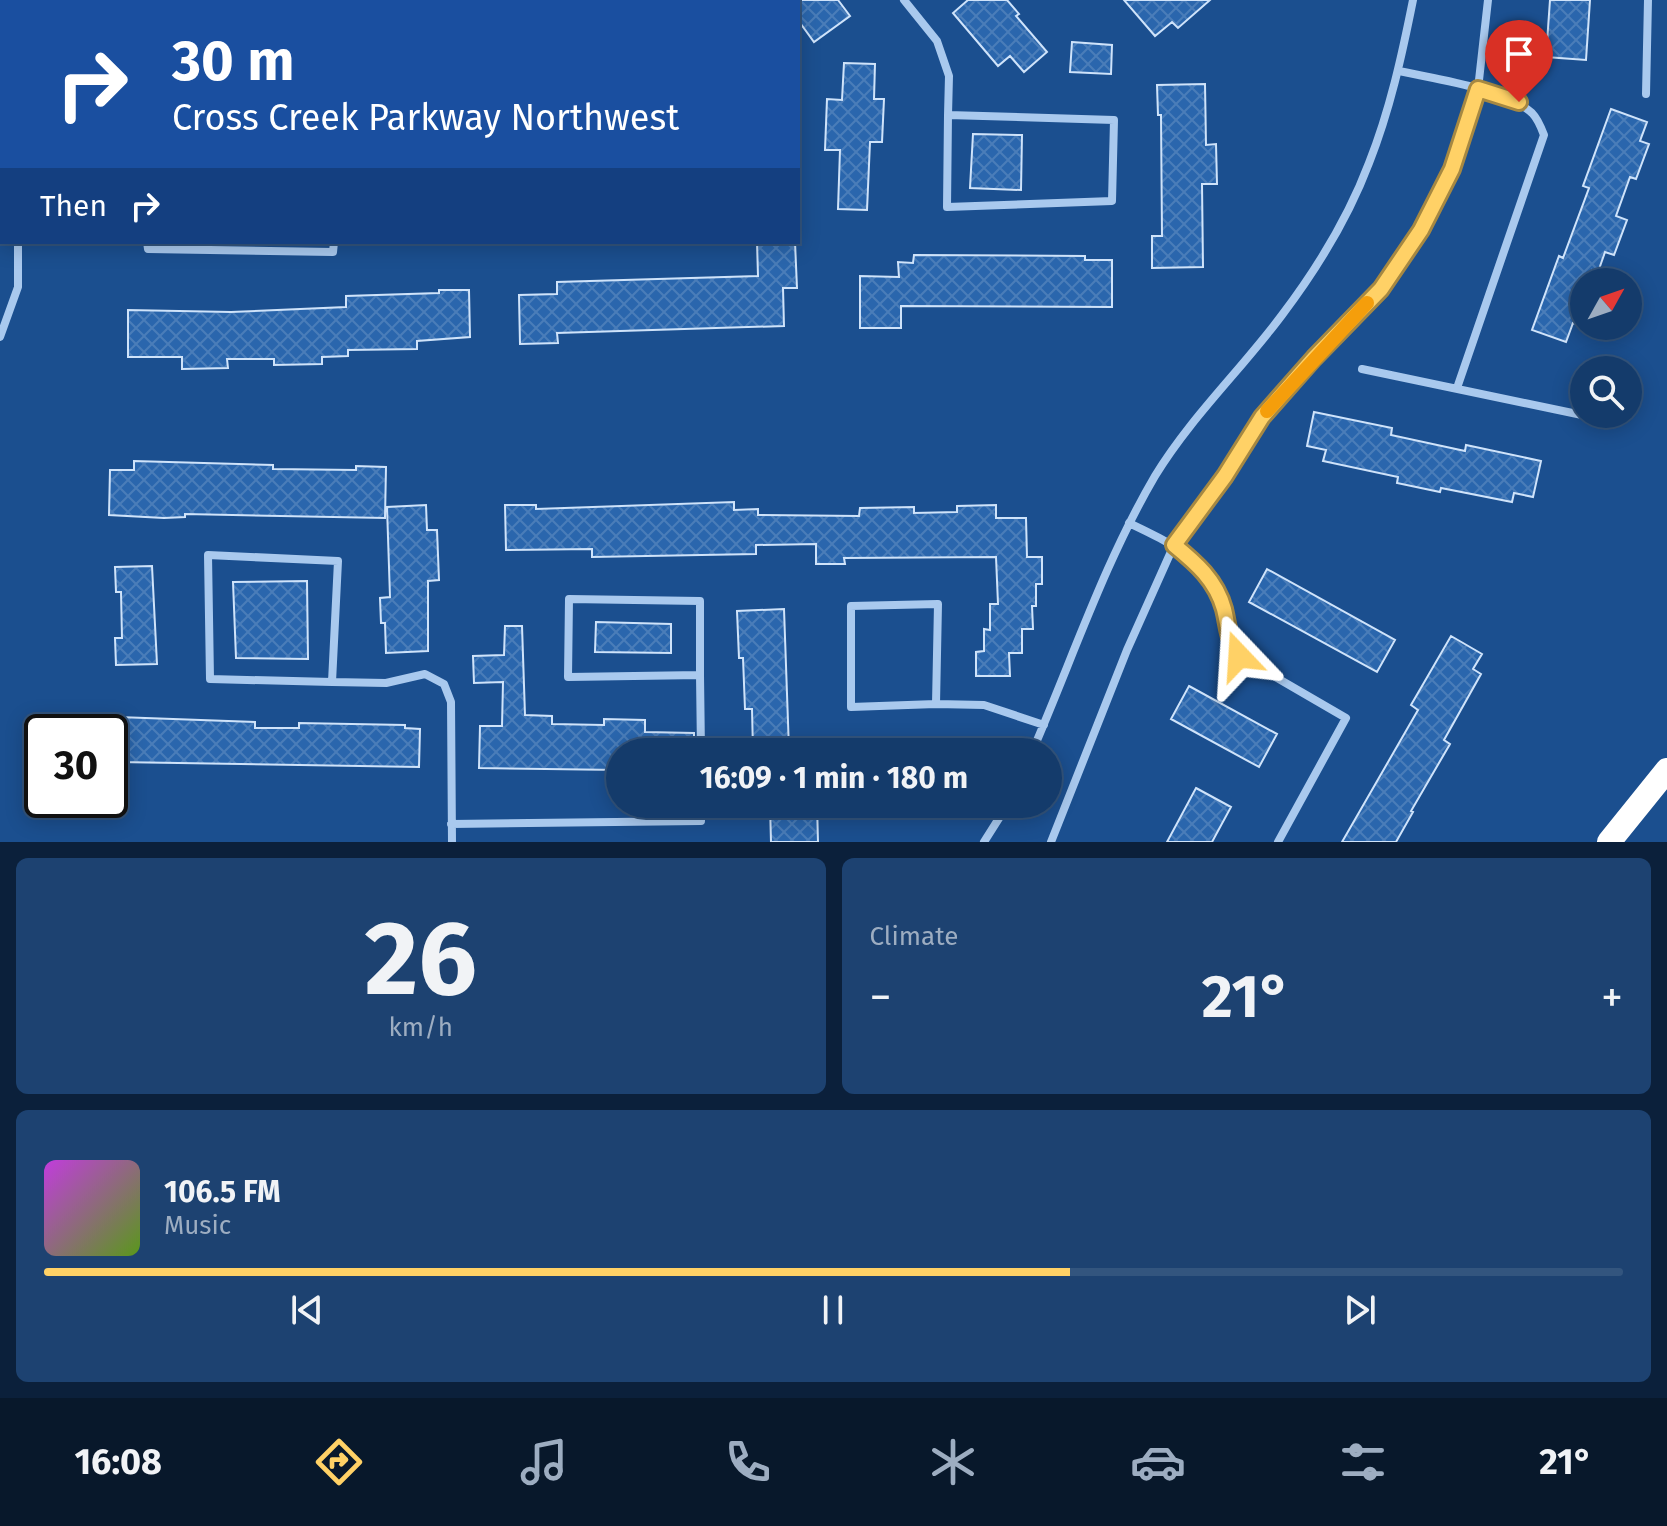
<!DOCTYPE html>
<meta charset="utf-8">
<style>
:root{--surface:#143b6b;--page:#1d4271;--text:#f1f3f6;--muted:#9dadc1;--line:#33557e;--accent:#ffd166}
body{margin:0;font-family:"Fira Sans",sans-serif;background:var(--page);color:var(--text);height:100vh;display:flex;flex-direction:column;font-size:30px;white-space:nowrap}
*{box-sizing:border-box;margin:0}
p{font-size:26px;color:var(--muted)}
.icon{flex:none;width:44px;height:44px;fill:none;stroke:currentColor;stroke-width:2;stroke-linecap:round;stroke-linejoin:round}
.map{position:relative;height:842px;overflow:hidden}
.panel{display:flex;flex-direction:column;gap:16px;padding:16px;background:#0b203b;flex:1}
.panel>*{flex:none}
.hud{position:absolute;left:0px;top:0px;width:800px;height:244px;box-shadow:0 4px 20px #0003,0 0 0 2px var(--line);background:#1a4fa0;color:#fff;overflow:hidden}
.needle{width:52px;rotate:50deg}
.controls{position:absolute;left:1570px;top:268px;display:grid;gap:16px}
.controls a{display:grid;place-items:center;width:72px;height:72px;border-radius:50%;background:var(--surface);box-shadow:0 4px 20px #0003,0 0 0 2px var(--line);font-size:40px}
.speed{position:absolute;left:24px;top:714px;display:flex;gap:16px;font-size:40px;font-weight:700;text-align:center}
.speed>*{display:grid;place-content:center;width:104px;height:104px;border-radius:50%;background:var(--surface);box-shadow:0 4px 20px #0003,0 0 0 2px var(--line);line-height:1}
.speed .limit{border:4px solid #111;border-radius:12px;background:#fff;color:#111}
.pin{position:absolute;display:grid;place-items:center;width:68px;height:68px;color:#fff;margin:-82px -34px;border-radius:50% 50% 50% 0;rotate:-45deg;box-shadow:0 0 8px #0007}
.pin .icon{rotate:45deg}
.me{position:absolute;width:88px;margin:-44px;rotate:340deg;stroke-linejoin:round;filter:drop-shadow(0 0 6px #0008)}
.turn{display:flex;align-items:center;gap:28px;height:168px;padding:0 40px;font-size:36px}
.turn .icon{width:104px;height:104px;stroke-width:2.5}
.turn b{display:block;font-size:56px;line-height:68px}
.then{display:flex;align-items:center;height:76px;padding:0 40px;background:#0003;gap:16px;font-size:30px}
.big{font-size:60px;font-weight:700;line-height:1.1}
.panel .widget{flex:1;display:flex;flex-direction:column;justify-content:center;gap:12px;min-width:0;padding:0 28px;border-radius:12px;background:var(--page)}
.panel .dial{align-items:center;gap:0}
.dial b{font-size:104px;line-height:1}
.song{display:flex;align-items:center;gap:24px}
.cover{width:96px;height:96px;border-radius:12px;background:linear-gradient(135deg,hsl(290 70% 55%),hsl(90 70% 35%))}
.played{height:8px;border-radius:4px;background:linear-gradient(90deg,var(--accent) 65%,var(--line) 65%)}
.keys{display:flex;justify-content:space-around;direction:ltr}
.heat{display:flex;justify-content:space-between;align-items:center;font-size:44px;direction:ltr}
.panel .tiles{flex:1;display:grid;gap:16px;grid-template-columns:1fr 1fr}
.widget:last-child{grid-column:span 2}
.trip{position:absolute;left:606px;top:738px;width:456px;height:80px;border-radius:40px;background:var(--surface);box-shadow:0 4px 20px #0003,0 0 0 2px var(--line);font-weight:700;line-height:80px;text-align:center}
.menu{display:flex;height:128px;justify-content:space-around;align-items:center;background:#08182b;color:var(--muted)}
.menu .icon{width:56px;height:56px}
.menu .on{color:var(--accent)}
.menu b{font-size:36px;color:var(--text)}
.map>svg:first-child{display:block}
.building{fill:url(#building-cross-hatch);stroke:#cfe3fa;stroke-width:2}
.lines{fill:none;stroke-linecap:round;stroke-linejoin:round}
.street{stroke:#a9c9ee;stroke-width:8}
.highway{stroke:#fff;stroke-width:24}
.route-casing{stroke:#a68842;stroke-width:20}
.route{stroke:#ffd166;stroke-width:14}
.slow{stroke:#f59e0b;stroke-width:14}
</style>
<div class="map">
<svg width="1667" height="842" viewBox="0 0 1667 842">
<defs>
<pattern id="building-cross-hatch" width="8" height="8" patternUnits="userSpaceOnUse" patternTransform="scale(2)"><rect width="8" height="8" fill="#2a66ad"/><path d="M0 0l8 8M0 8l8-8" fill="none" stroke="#4a7db9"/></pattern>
</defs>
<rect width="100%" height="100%" fill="#1b4f8f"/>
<!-- building -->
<path class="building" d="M798,0h40l12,16 -36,26 -16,-22z
M968,0h39l12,14 -3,2 31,36 -23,20 -14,-16 -12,10 -45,-53z
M1124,0h86l-32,28 -6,-6 -17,14z
M1550,0h40l-4,60 -40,-3z
M1072,42l40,3 -1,29 -41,-2z
M844,63l31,1 -1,35h10l-2,43h-12l-3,68 -29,-1 2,-59h-15l2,-51 15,1z
M1205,84l1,61 10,-1 1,40h-15l1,83 -51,1v-32h10l-1,-121h-3l-1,-30z
M1611,109l36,13 -7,19 9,3 -13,35 -6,-2 -14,39 11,4 -13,35 -9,-3 -7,20 -6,-2 -4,12h-4v45l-11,-4 -7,19 -34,-12 27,-74 4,2 26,-70 -6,-2z
M973,134l49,1 -1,55 -51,-2z
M757,242h38l2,46h-14l1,38 -227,7 1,10 -38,1 -1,-49 38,-1v-12l201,-6z
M914,255l171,1v4h27v47l-211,-1v22h-41v-52l39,1 -1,-15 15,1z
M439,290h30l1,47 -53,4v8l-69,1v6l-26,1v7l-48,1v-6h-47l1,9 -46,1v-12h-54v-47l103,2 115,-5v-11l93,-3z
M1314,412l78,16 -1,7 74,16 1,-6 75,16 -8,36 -19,-4 -2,9 -71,-14 -1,4 -43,-9 1,-6 -75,-16 3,-11 -19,-4z
M134,461l139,4v4l83,1v-4l30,1 -1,51 -200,-4v3l-21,1 -55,-3 1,-45h24z
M734,502v8l24,-1v6l101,1 1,-8 54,-1v6l43,-1v-6l39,-1v13h30l1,39h15v27h-6v22h-4l1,23h-11v24h-13l1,23h-34v-24l8,-1v-22l6,1v-26h8l-2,-47 -152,1 1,6h-29v-20l-60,1v9l-164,3v-8l-86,1 -1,-45h31v4z
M426,505l1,25h10l2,50 -11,1v70l-42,2 -1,-30h-4l-1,-25 10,-1 -3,-90z
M152,566l5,98 -41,1 -1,-27h7l-1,-46h-5l-1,-25z
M1267,569l128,71 -18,32 -128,-70z
M307,581l1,78 -72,-1 -3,-76z
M784,609l5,141 -36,1 -1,-42h-7l-2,-51h-4l-2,-47z
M596,622l75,2v29l-76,-1z
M505,626h17l3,89 27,1v8l52,1v-6l41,1v12l49,1v19h-74v18l-141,-2 1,-42h22l1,-44 -29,1 -1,-27 31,-1z
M1451,636l31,18 -9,15 8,5 -37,66 6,4 -39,67 2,1 -17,30h-54l76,-132 -7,-5z
M1189,686l88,48 -18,33 -88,-48z
M118,717l137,5v6h44v-5l106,2v3l15,1 -1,38 -302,-5z
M1196,788l35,19 -19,35h-45z
M770,804h47l1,38h-47z"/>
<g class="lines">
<!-- street -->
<path class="street" d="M15,0l1,2
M577,0l1,2
M904,0l33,41 12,35 -1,39
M563,2l5,-2
M1399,71c36,8 107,18 133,42 6,6 9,14 12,22l-87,253
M1646,94l2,-94
M948,115l166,5 -2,81 -165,6z
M147,242l1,7 185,3 1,-10
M0,337l18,-50v-45
M1362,369l220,46
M1129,523c40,19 83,39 95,86 5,21 3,27 15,47l107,62 -68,124
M208,555l130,6 -6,121 -122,-3z
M569,599l131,2v74l-132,2z
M938,604l-2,100 -85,3v-101z
M700,675l1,77
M332,682l54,1 39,-9 19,10 7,18 1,140
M936,704l48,1 60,20
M1032,752c40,-92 72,-189 123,-276 36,-59 86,-106 127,-161 34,-45 67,-99 87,-152 21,-53 33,-108 44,-163
M451,824l250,-3v-17
M984,842l24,-38
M1051,842l76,-192 47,-105 51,-69 37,-59 52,-59 67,-69 40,-59 31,-61 26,-80 10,-89"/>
<!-- highway -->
<path class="highway" d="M1609,842l58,-72"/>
</g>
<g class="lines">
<defs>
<path id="route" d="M1239,656c-12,-20 -10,-26 -15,-47 -8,-29 -28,-46 -50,-64l51,-69 37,-59 52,-59 67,-69 40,-59 31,-61 26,-80 41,13"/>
</defs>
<!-- route casing -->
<use href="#route" class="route-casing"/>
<!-- route -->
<use href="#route" class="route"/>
<!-- slow -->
<path class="slow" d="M1267,411l100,-108"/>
</g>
</svg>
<div class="controls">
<a><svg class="needle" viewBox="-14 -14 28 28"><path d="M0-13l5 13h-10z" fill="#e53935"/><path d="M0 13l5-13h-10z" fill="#9dadc1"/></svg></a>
<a><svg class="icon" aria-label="search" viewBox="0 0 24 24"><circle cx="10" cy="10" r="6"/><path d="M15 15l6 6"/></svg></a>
</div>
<div class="speed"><div class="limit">30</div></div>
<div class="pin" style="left:1519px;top:102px;background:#d93025"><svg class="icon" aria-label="arrive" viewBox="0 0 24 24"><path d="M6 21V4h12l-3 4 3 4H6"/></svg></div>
<svg class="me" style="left:1239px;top:656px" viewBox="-20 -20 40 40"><path d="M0-17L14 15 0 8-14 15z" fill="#ffd166" stroke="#fff" stroke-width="4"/></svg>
<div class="trip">16:09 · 1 min · 180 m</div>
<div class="hud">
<div class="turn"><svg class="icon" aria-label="right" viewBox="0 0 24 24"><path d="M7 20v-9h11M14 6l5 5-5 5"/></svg><div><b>30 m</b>Cross Creek Parkway Northwest</div></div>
<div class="then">Then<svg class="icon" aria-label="right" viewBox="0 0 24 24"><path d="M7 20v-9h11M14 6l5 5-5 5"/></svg></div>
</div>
</div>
<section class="panel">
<div class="tiles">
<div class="widget dial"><b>26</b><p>km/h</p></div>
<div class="widget"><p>Climate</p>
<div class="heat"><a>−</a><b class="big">21°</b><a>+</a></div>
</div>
<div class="widget">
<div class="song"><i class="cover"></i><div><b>106.5 FM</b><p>Music</p></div></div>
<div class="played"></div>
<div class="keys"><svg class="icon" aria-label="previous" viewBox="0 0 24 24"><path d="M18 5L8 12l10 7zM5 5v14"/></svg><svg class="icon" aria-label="pause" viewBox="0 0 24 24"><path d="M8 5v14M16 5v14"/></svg><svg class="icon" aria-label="next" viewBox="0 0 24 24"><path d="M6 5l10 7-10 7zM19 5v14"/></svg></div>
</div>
</div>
</section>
<nav class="menu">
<b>16:08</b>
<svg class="icon on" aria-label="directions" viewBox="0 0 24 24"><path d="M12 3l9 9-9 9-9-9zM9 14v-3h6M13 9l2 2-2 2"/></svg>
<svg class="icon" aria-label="music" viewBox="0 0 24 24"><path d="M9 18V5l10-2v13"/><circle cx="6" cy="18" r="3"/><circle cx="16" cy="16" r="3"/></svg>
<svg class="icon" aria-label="phone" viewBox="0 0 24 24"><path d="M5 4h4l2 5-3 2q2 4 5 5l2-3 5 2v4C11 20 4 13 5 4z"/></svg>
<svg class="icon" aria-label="climate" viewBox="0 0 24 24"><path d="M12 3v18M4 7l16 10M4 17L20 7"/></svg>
<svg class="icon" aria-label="car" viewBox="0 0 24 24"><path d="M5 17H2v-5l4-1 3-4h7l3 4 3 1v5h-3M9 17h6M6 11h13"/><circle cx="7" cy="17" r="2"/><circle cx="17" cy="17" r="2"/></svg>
<svg class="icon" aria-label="filters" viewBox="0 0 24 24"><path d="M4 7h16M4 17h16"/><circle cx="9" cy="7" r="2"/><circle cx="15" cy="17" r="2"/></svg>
<b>21°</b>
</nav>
